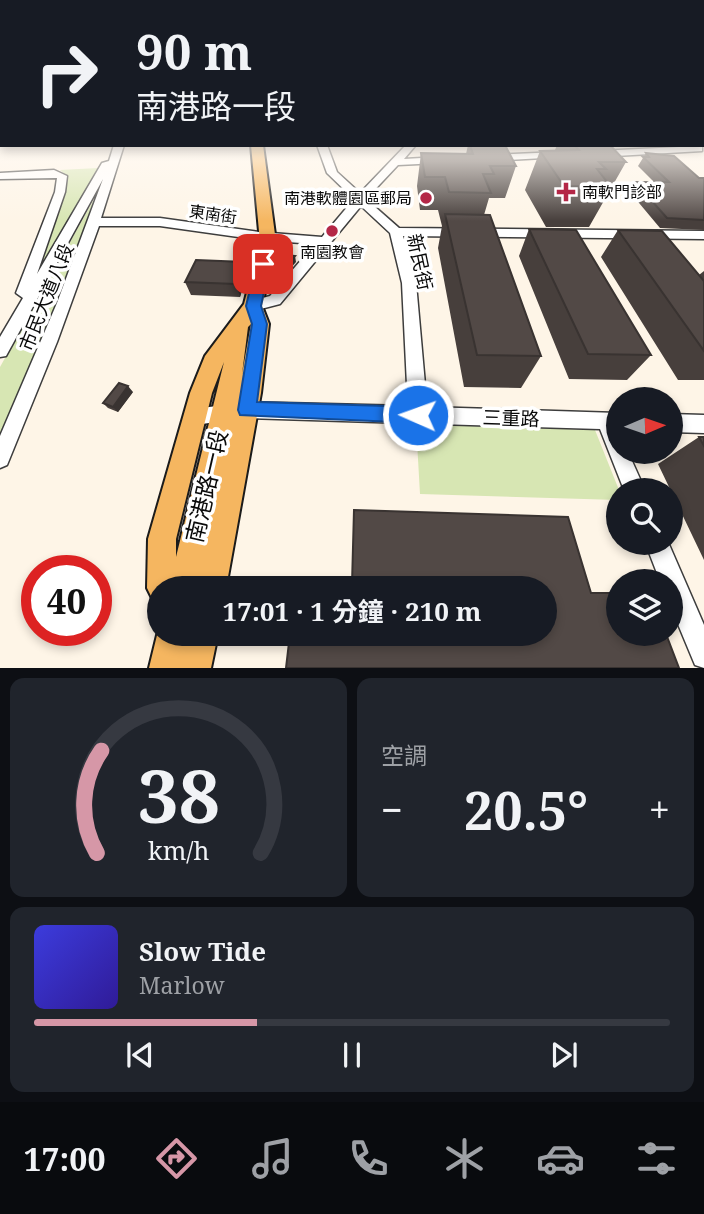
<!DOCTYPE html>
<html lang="zh-TW">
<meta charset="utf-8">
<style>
:root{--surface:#171b24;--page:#20242c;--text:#f1f3f6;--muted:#9ea1a6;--line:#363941;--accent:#d697a7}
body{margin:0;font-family:"Noto Serif","Noto Sans TC",serif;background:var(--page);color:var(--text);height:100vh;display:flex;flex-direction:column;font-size:26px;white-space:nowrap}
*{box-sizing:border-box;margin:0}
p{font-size:23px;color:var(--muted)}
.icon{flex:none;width:38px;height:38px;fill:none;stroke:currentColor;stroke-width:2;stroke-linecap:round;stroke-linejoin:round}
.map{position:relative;height:668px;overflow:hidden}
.panel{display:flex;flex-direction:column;gap:10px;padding:10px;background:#0d0f14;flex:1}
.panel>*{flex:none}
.guide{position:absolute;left:0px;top:0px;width:705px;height:147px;box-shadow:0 4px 10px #0003;background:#171b24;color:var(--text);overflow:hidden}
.needle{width:46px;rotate:88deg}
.controls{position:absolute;left:606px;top:387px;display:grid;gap:14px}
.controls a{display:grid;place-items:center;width:77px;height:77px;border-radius:50%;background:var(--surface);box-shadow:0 4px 10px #0003;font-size:35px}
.speed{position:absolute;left:21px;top:555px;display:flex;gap:14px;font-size:35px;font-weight:700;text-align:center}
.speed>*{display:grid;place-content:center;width:91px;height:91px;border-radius:50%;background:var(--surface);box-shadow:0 4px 10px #0003;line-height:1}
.speed .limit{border:10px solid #d22;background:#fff;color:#111}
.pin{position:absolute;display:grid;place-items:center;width:60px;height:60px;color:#fff;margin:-30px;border-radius:14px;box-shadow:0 4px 10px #0006}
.me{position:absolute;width:77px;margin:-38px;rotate:272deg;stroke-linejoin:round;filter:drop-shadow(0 0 5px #0008)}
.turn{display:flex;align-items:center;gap:24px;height:147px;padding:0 21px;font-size:32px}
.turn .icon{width:91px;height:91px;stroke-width:2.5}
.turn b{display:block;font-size:49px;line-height:60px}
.big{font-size:52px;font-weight:700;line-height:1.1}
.panel .tile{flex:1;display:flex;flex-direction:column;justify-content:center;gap:10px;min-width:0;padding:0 24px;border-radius:14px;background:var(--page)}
.panel .dial{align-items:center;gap:0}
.dial svg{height:182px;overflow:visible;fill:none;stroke:var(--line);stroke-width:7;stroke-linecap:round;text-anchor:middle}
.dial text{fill:var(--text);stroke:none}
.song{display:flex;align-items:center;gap:21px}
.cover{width:84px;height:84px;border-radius:10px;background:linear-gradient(135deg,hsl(240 70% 55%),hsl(250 70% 35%))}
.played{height:7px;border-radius:4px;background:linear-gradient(90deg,var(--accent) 35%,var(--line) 35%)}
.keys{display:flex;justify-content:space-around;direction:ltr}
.heat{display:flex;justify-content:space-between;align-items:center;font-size:38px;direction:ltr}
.panel .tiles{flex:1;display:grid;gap:10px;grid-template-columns:1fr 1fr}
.tile:last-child{grid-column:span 2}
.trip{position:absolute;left:147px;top:576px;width:410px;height:70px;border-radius:35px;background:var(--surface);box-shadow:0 4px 10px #0003;font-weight:700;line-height:70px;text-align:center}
.menu{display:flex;height:112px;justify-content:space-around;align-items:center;background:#090b0e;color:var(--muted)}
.menu .icon{width:49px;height:49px}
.menu .current{color:var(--accent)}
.menu b{font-size:32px;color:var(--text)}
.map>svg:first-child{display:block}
.green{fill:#d7e6b3}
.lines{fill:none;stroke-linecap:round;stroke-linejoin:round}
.minor-casing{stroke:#3d3d3d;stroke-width:3}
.major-casing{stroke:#1b1b1b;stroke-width:4}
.minor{fill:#fff;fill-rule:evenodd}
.major{fill:#f5b660;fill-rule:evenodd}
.wall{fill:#473f3c}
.shaded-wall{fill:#393331}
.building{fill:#524946;stroke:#393331;stroke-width:2}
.route{fill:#1a73e8;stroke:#114b97;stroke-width:2}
.poi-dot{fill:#b42747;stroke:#fff;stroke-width:2.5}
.labels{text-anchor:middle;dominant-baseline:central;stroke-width:7;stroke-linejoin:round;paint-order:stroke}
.far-poi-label{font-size:16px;fill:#0a0a0a;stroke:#fff;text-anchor:start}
.far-street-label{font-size:16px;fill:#0a0a0a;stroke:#fff}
.street-label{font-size:19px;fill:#0a0a0a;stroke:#fff}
.near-street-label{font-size:23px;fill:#0a0a0a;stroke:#fff}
</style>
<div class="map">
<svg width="704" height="668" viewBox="0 0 704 668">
<rect width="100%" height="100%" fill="#fef5e7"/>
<!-- green -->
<path class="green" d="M98,168l-17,37 -43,69h-5l34,-91v-7l-7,-6z
M100,199l-100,242v-74l93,-166z
M416,424l179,6 24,60 -1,10 -198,-6z"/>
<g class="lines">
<defs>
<path id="minor" d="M114,145h10l-23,73h59l99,14 63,5 32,-38 -27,-26 -10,-28h10l10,27 23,21 46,-48h10l-12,14 35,-2 5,3 -5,3 -41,2 -32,34 33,29 305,3v8l-301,-3 13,47 11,124 191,6v39h10l17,38h-21l-24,-61 -353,-11 -53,7 -7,-2 -2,-6 2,-6 7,-2 53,-7 161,4 -6,-123 -12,-50 -29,-27 -81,98 -27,7 -7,-5 2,-4 22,-6 45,-52 -56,-4 -99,-14h-61l-42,116 -50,123 -7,3v-32l57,-133 46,-124 -97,177 -6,1v-20l23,-39 -7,-5 39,-101 2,-14 -57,1v-6l54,-3 13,6 -2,16 -28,82 65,-111 7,-2z
M699,146l3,1v4l-104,6 -5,-3 5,-3z
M558,152l3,1v4l-72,4 -5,-3 5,-3z
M670,414l34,1v18l-34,-1z
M645,542h23l36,83v43l-9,-3 -25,-60v-24h-10z"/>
<path id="major" d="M251,145h12l13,97 -14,64 7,18 -8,69 -35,195h-67v14l-7,-4 -5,-10 1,-49 42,-146 15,-37 39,-52 16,-62zM251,324l-9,50 6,-47zM224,362l-48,195v-18l36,-146z
M159,627v7h59l-7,34h-62z"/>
</defs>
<!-- minor casing -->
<use href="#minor" class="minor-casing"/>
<!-- major casing -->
<use href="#major" class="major-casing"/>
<!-- minor -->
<use href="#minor" class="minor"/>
<!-- major -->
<use href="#major" class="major"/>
</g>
<!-- wall -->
<path class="wall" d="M468,145h37l11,21 -11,32h-16l-5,17 57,141 -20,32 -57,-1 -26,-139 4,-22 -4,-16h-18l-3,-24 4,-33 45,1z
M557,145h53l16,17 -37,65h-43l-21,-37 15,-39 15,-1z
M646,153l53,25h5v52l-44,-2 -31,-37 6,-9h19l-16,-16z
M529,229l122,126 -24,25 -58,-1 -50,-123z
M618,230l81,45 5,-4v109h-26l-77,-123z
M244,262l3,13 -7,22 -49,-2 -6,-13z
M133,392l-15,20 -10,-4 -5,-5z
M699,437h5v123l-46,-96z"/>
<!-- shaded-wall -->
<path class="shaded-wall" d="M295,256l1,6 -24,27 -2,-6z
M244,262l3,13 -7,22 -4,-13z
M128,386l5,6 -15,20 -5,-5z"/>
<!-- building -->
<path class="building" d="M470,145h35l11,21h-26l4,8h-11l8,19 -42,-1 -4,-15h-20l-4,-24 52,1z
M574,145h36l16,17h-27l7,7h-9l14,18 -47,-1 -24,-35 39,-1z
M646,153l28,3 25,22h5v42l-37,-2 -32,-36h34l-26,-25h6z
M445,214l45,1 51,141 -64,-1z
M529,229l47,1 75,125 -63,-1z
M618,230l44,1 42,50v70z
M278,254l17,2 -25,27z
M196,260l48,2 -8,22 -51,-2z
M119,383l9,3 -15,21 -10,-4z
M699,437h5v9z
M354,510l214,7 23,76h27v41h48l13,34h-393l4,-34h254v-46h-249v-6l57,2z"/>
<!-- sky -->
<linearGradient id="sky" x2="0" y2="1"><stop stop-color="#90c8ed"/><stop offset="0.58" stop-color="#fffaf4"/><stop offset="1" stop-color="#fffaf4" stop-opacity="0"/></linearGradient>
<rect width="704" height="221" fill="url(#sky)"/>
<!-- route -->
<path class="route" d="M263,259l7,5 -9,42 6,18 -10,78 161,5 6,2 3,6 -3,6 -6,2 -178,-8 -2,-5 14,-86 -6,-18 10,-42z"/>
<!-- markers -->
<g class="poi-dot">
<path d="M562.5 181.5h7v7h7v7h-7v7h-7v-7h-7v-7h7z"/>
<circle cx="426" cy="198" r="7"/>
<circle cx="332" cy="231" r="7"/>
</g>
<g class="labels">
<!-- far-poi labels -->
<g class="far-poi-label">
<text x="582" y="192">南軟門診部</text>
<text x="412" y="198" text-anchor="end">南港軟體園區郵局</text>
<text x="332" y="252" text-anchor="middle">南園教會</text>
</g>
<!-- far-street labels -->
<g class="far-street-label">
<text transform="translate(213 214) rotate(8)">東南街</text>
</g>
<!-- street labels -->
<g class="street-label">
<text transform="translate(420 262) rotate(78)">新民街</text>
<text transform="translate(46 297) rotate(-68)">市民大道八段</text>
<text transform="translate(511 418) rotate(2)">三重路</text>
</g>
<!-- near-street labels -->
<g class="near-street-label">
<text transform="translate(206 486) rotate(-77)">南港路一段</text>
</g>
</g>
</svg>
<div class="controls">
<a><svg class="needle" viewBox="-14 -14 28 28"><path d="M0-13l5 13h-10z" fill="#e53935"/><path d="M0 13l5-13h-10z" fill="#9ea1a6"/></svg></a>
<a><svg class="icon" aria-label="search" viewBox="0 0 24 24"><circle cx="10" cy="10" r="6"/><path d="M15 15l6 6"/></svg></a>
<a><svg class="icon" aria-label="layers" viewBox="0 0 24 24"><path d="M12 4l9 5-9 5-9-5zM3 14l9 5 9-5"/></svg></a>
</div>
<div class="speed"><div class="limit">40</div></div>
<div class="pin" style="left:263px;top:264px;background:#d93025"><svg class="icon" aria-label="arrive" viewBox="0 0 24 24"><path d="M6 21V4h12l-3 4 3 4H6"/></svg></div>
<svg class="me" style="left:418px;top:415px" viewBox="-20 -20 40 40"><circle r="17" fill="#1a73e8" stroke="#fff" stroke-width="3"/><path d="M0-11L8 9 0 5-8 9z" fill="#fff"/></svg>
<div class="trip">17:01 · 1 分鐘 · 210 m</div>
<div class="guide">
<div class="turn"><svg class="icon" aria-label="right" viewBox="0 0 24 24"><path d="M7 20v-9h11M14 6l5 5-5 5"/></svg><div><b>90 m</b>南港路一段</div></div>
</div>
</div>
<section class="panel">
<div class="tiles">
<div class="tile dial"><svg viewBox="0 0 100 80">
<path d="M14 69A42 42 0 1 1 86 69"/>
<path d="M14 69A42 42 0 0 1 16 24" stroke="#d697a7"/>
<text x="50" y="56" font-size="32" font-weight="700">38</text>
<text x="50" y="72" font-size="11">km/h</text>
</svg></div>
<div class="tile"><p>空調</p>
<div class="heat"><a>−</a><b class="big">20.5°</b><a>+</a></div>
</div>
<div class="tile">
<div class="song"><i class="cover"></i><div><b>Slow Tide</b><p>Marlow</p></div></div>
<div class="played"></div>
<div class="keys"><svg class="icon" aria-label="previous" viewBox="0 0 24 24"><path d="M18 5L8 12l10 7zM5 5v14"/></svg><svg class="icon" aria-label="pause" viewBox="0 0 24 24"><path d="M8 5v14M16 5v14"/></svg><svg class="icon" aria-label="next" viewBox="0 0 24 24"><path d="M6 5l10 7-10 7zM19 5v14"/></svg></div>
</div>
</div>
</section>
<nav class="menu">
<b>17:00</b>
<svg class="icon current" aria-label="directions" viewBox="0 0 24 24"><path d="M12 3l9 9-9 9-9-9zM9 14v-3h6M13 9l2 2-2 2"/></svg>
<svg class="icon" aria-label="music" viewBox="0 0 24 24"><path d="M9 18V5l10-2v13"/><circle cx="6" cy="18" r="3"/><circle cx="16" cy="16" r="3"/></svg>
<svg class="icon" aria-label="phone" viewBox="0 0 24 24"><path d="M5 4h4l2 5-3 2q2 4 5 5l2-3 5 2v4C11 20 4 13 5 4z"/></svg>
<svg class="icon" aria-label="climate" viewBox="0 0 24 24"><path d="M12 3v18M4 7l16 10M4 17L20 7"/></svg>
<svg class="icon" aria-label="car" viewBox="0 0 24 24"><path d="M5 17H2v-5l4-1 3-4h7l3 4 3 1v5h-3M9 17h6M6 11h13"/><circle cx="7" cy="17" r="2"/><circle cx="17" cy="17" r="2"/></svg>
<svg class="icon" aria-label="filters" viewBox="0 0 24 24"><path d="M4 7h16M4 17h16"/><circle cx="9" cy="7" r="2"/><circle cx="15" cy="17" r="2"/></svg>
</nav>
